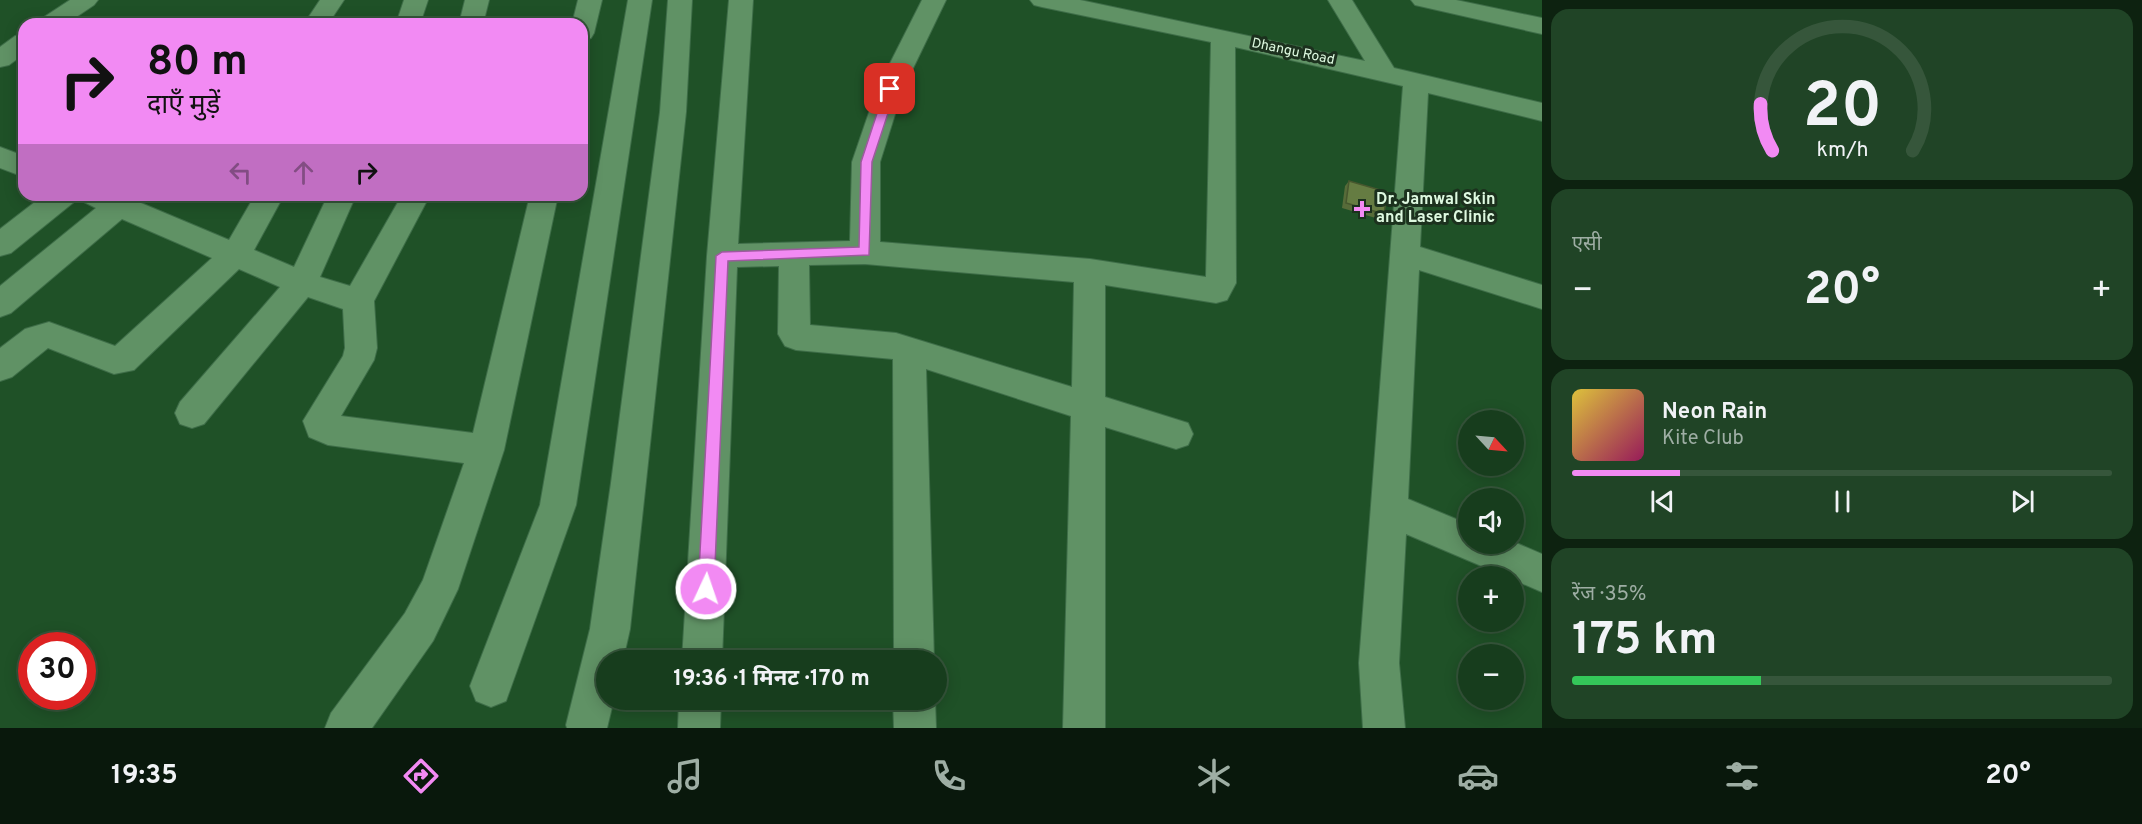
<!DOCTYPE html>
<html lang="hi">
<meta charset="utf-8">
<style>
:root{--surface:#173d1d;--page:#204426;--text:#f1f3f6;--muted:#9eaea4;--line:#36563b;--accent:#f28af3}
body{margin:0;font-family:Overpass,"Noto Sans Devanagari",sans-serif;background:var(--page);color:var(--text);height:100vh;display:flex;flex-direction:column;font-size:22px;white-space:nowrap}
*{box-sizing:border-box;margin:0}
p{font-size:20px;color:var(--muted)}
.icon{flex:none;width:33px;height:33px;fill:none;stroke:currentColor;stroke-width:2;stroke-linecap:round;stroke-linejoin:round}
.map{position:relative;flex:1;overflow:hidden}
.drawer{display:flex;flex-direction:column;gap:9px;padding:9px;background:#0d2210;width:600px}
.drawer>*{flex:none}
.hud{position:absolute;left:18px;top:18px;width:570px;height:183px;border-radius:18px;box-shadow:0 3px 15px #0003,0 0 0 2px var(--line);background:#f28af3;color:#111;overflow:hidden}
.needle{width:39px;rotate:116deg}
.fabs{position:absolute;left:1458px;top:410px;display:grid;gap:12px}
.fabs a{display:grid;place-items:center;width:66px;height:66px;border-radius:50%;background:var(--surface);box-shadow:0 3px 15px #0003,0 0 0 2px var(--line);font-size:30px}
.speed{position:absolute;left:18px;top:632px;display:flex;gap:12px;font-size:30px;font-weight:700;text-align:center}
.speed>*{display:grid;place-content:center;width:78px;height:78px;border-radius:50%;background:var(--surface);box-shadow:0 3px 15px #0003,0 0 0 2px var(--line);line-height:1}
.speed .limit{border:9px solid #d22;background:#fff;color:#111}
.pin{position:absolute;display:grid;place-items:center;width:51px;height:51px;color:#fff;margin:-26px;border-radius:12px;box-shadow:0 3px 9px #0006}
.me{position:absolute;width:66px;margin:-33px;rotate:3deg;stroke-linejoin:round;filter:drop-shadow(0 0 4px #0008)}
.turn{display:flex;align-items:center;gap:21px;height:126px;padding:0 30px;font-size:27px}
.turn .icon{width:78px;height:78px;stroke-width:2.5}
.turn b{display:block;font-size:42px;line-height:51px}
.lanes{display:flex;align-items:center;height:57px;padding:0 30px;background:#0003;justify-content:center;gap:30px;direction:ltr}
.lanes .off{opacity:.35}
.big{font-size:45px;font-weight:700;line-height:1.1}
.drawer .card{flex:1;display:flex;flex-direction:column;justify-content:center;gap:9px;min-width:0;padding:0 21px;border-radius:18px;background:var(--page)}
.drawer .dial{align-items:center;gap:0}
.dial svg{height:156px;overflow:visible;fill:none;stroke:var(--line);stroke-width:7;stroke-linecap:round;text-anchor:middle}
.dial text{fill:var(--text);stroke:none}
.song{display:flex;align-items:center;gap:18px}
.cover{width:72px;height:72px;border-radius:9px;background:linear-gradient(135deg,hsl(50 70% 55%),hsl(330 70% 35%))}
.played{height:6px;border-radius:3px;background:linear-gradient(90deg,var(--accent) 20%,var(--line) 20%)}
.keys{display:flex;justify-content:space-around;direction:ltr}
.heat{display:flex;justify-content:space-between;align-items:center;font-size:33px;direction:ltr}
.charge{height:9px;border-radius:4px;background:linear-gradient(90deg,#34c759 35%,var(--line) 0)}
.trip{position:absolute;left:596px;top:650px;width:351px;height:60px;border-radius:30px;background:var(--surface);box-shadow:0 3px 15px #0003,0 0 0 2px var(--line);font-weight:700;line-height:60px;text-align:center}
.tab-bar{display:flex;height:96px;justify-content:space-around;align-items:center;background:#09180c;color:var(--muted)}
.tab-bar .icon{width:42px;height:42px}
.tab-bar .on{color:var(--accent)}
.tab-bar b{font-size:27px;color:var(--text)}
main{display:flex;flex:1;min-height:0}
.map>svg:first-child{display:block}
.lines{fill:none;stroke-linecap:round;stroke-linejoin:round}
.minor-casing{stroke:#3e6d48;stroke-width:2}
.minor{fill:#609265;fill-rule:evenodd}
.wall{fill:#576b39}
.building{fill:#657c42;stroke:#47572e;stroke-width:1.5}
.route{fill:#f28af3;stroke:#9d5a9e;stroke-width:1.5}
.poi-dot{fill:#f28af3;stroke:#1c311e;stroke-width:2}
.labels{text-anchor:middle;dominant-baseline:central;stroke-width:6;stroke-linejoin:round;paint-order:stroke}
.far-street-label{font-size:14px;fill:#def9e0;stroke:#1c311e}
.poi-label{font-size:16px;font-weight:bold;fill:#def9e0;stroke:#1c311e;text-anchor:start}
</style>
<main>
<div class="map">
<svg width="1542" height="728" viewBox="0 0 1542 728">
<rect width="100%" height="100%" fill="#1f5127"/>
<g class="lines">
<defs>
<path id="minor" d="M70,0h28l-4,5 -28,19h-28l3,-5z
M320,0h24l-16,24h-24z
M404,0h24l-8,24h-24z
M465,0h24l-6,24h-24z
M578,0h24l-8,33 -3,5 -9,3v-17h-10z
M628,0h24l-76,505 -70,196 -15,6 -15,-6 -6,-15 70,-181z
M668,0h24l-6,112 -56,517 -7,31h-17v39h8l-7,29h-40l-1,-3 24,-96 21,-146 49,-371z
M729,0h24l-15,244 112,-3 2,-79 25,-73 45,-89h24l-43,89 -23,73v80l210,17 116,18 5,-235 -169,-35 -8,-2 -4,-5h50l285,61 -37,-61h24l42,68 148,35v18l-114,-28 -8,154 122,38v24l-123,-39 -11,229 60,25v19l46,-1 28,12v38l-28,-12v-4h-9l-99,-42 -7,129 6,65h-42l-4,-65 44,-577 -168,-39 1,236 -9,17 -11,3 -111,-18v112l83,26 5,11 -5,11 -12,4 -71,-22v301h-42l8,-312 -145,-47 8,291h-40l-1,-301 -97,-9 -11,-4 -7,-12 1,-68 -42,1 -15,393h-40l25,-404zM865,264l209,18 -2,105 -176,-54 -86,-8 -1,-60z
M1411,0h45l86,18v16l-127,-29z
M24,34v20l-15,11 -9,2v-20l15,-11z
M0,147l24,9v21l-24,-9z
M44,195h34l-4,7 -63,51 -11,3v-27z
M80,195h42l107,45 26,-45h29l-30,55 40,17 34,-72h28l-36,82 30,9 52,-91h28l-56,106 3,47 -3,12 -33,56 132,17 57,-238h28l-54,255 -46,139 -25,52 -61,87h-47l6,-15 74,-100 18,-33 41,-117 -136,-18 -19,-8 -6,-16 40,-65 2,-8 -2,-39 -35,-12 -104,127 -12,4 -12,-4 -5,-11 5,-11 100,-115 -41,-18 -105,101 -20,4 -66,-26 -36,29 -12,4v-33l25,-19 24,-7 66,24 97,-88 -90,-39 -111,94 -11,4v-31l96,-78 -12,-6z
M679,699h42l-1,29h-42z
M893,699h42l1,29h-42z"/>
</defs>
<!-- minor casing -->
<use href="#minor" class="minor-casing"/>
<!-- minor -->
<use href="#minor" class="minor"/>
</g>
<!-- wall -->
<path class="wall" d="M1349,181l35,33 -5,5 -37,-11 3,-22z"/>
<!-- building -->
<path class="building" d="M1349,181l38,11 -3,22 -38,-11z"/>
<!-- route -->
<path class="route" d="M890,86l6,3 -24,73 -3,93 -141,6 -14,328 -3,5 -5,3 -6,-3 -2,-5 18,-333 6,-4 137,-5 2,-85 24,-73z"/>
<!-- markers -->
<path class="poi-dot" d="M1359 200h6v6h6v6h-6v6h-6v-6h-6v-6h6z"/>
<g class="labels">
<!-- far-street labels -->
<g class="far-street-label">
<text transform="translate(1293 52) rotate(12)">Dhangu Road</text>
</g>
<!-- poi labels -->
<g class="poi-label">
<text x="1376" y="200">Dr. Jamwal Skin<tspan x="1376" dy="18">and Laser Clinic</tspan></text>
</g>
</g>
</svg>
<div class="fabs">
<a><svg class="needle" viewBox="-14 -14 28 28"><path d="M0-13l5 13h-10z" fill="#e53935"/><path d="M0 13l5-13h-10z" fill="#9eaea4"/></svg></a>
<a><svg class="icon" aria-label="sound" viewBox="0 0 24 24"><path d="M4 9h4l5-4v14l-5-4H4zM17 9q2 3 0 6"/></svg></a>
<a>+</a>
<a>−</a>
</div>
<div class="speed"><div class="limit">30</div></div>
<div class="pin" style="left:890px;top:89px;background:#d93025"><svg class="icon" aria-label="arrive" viewBox="0 0 24 24"><path d="M6 21V4h12l-3 4 3 4H6"/></svg></div>
<svg class="me" style="left:706px;top:589px" viewBox="-20 -20 40 40"><circle r="17" fill="#f28af3" stroke="#fff" stroke-width="3"/><path d="M0-11L8 9 0 5-8 9z" fill="#fff"/></svg>
<div class="trip">19:36 · 1 मिनट · 170 m</div>
<div class="hud">
<div class="turn"><svg class="icon" aria-label="right" viewBox="0 0 24 24"><path d="M7 20v-9h11M14 6l5 5-5 5"/></svg><div><b>80 m</b>दाएँ मुड़ें</div></div>
<div class="lanes"><svg class="icon off" aria-label="left" viewBox="0 0 24 24"><path d="M17 20v-9H6M10 6l-5 5 5 5"/></svg><svg class="icon off" aria-label="ahead" viewBox="0 0 24 24"><path d="M12 20V5M6 11l6-6 6 6"/></svg><svg class="icon" aria-label="right" viewBox="0 0 24 24"><path d="M7 20v-9h11M14 6l5 5-5 5"/></svg></div>
</div>
</div>
<section class="drawer">
<div class="card dial"><svg viewBox="0 0 100 80">
<path d="M14 69A42 42 0 1 1 86 69"/>
<path d="M14 69A42 42 0 0 1 8 45" stroke="#f28af3"/>
<text x="50" y="56" font-size="32" font-weight="700">20</text>
<text x="50" y="72" font-size="11">km/h</text>
</svg></div>
<div class="card"><p>एसी</p>
<div class="heat"><a>−</a><b class="big">20°</b><a>+</a></div>
</div>
<div class="card">
<div class="song"><i class="cover"></i><div><b>Neon Rain</b><p>Kite Club</p></div></div>
<div class="played"></div>
<div class="keys"><svg class="icon" aria-label="previous" viewBox="0 0 24 24"><path d="M18 5L8 12l10 7zM5 5v14"/></svg><svg class="icon" aria-label="pause" viewBox="0 0 24 24"><path d="M8 5v14M16 5v14"/></svg><svg class="icon" aria-label="next" viewBox="0 0 24 24"><path d="M6 5l10 7-10 7zM19 5v14"/></svg></div>
</div>
<div class="card"><p>रेंज · 35%</p><b class="big">175 km</b><div class="charge"></div></div>
</section>
</main>
<nav class="tab-bar">
<b>19:35</b>
<svg class="icon on" aria-label="directions" viewBox="0 0 24 24"><path d="M12 3l9 9-9 9-9-9zM9 14v-3h6M13 9l2 2-2 2"/></svg>
<svg class="icon" aria-label="music" viewBox="0 0 24 24"><path d="M9 18V5l10-2v13"/><circle cx="6" cy="18" r="3"/><circle cx="16" cy="16" r="3"/></svg>
<svg class="icon" aria-label="phone" viewBox="0 0 24 24"><path d="M5 4h4l2 5-3 2q2 4 5 5l2-3 5 2v4C11 20 4 13 5 4z"/></svg>
<svg class="icon" aria-label="climate" viewBox="0 0 24 24"><path d="M12 3v18M4 7l16 10M4 17L20 7"/></svg>
<svg class="icon" aria-label="car" viewBox="0 0 24 24"><path d="M5 17H2v-5l4-1 3-4h7l3 4 3 1v5h-3M9 17h6M6 11h13"/><circle cx="7" cy="17" r="2"/><circle cx="17" cy="17" r="2"/></svg>
<svg class="icon" aria-label="filters" viewBox="0 0 24 24"><path d="M4 7h16M4 17h16"/><circle cx="9" cy="7" r="2"/><circle cx="15" cy="17" r="2"/></svg>
<b>20°</b>
</nav>
